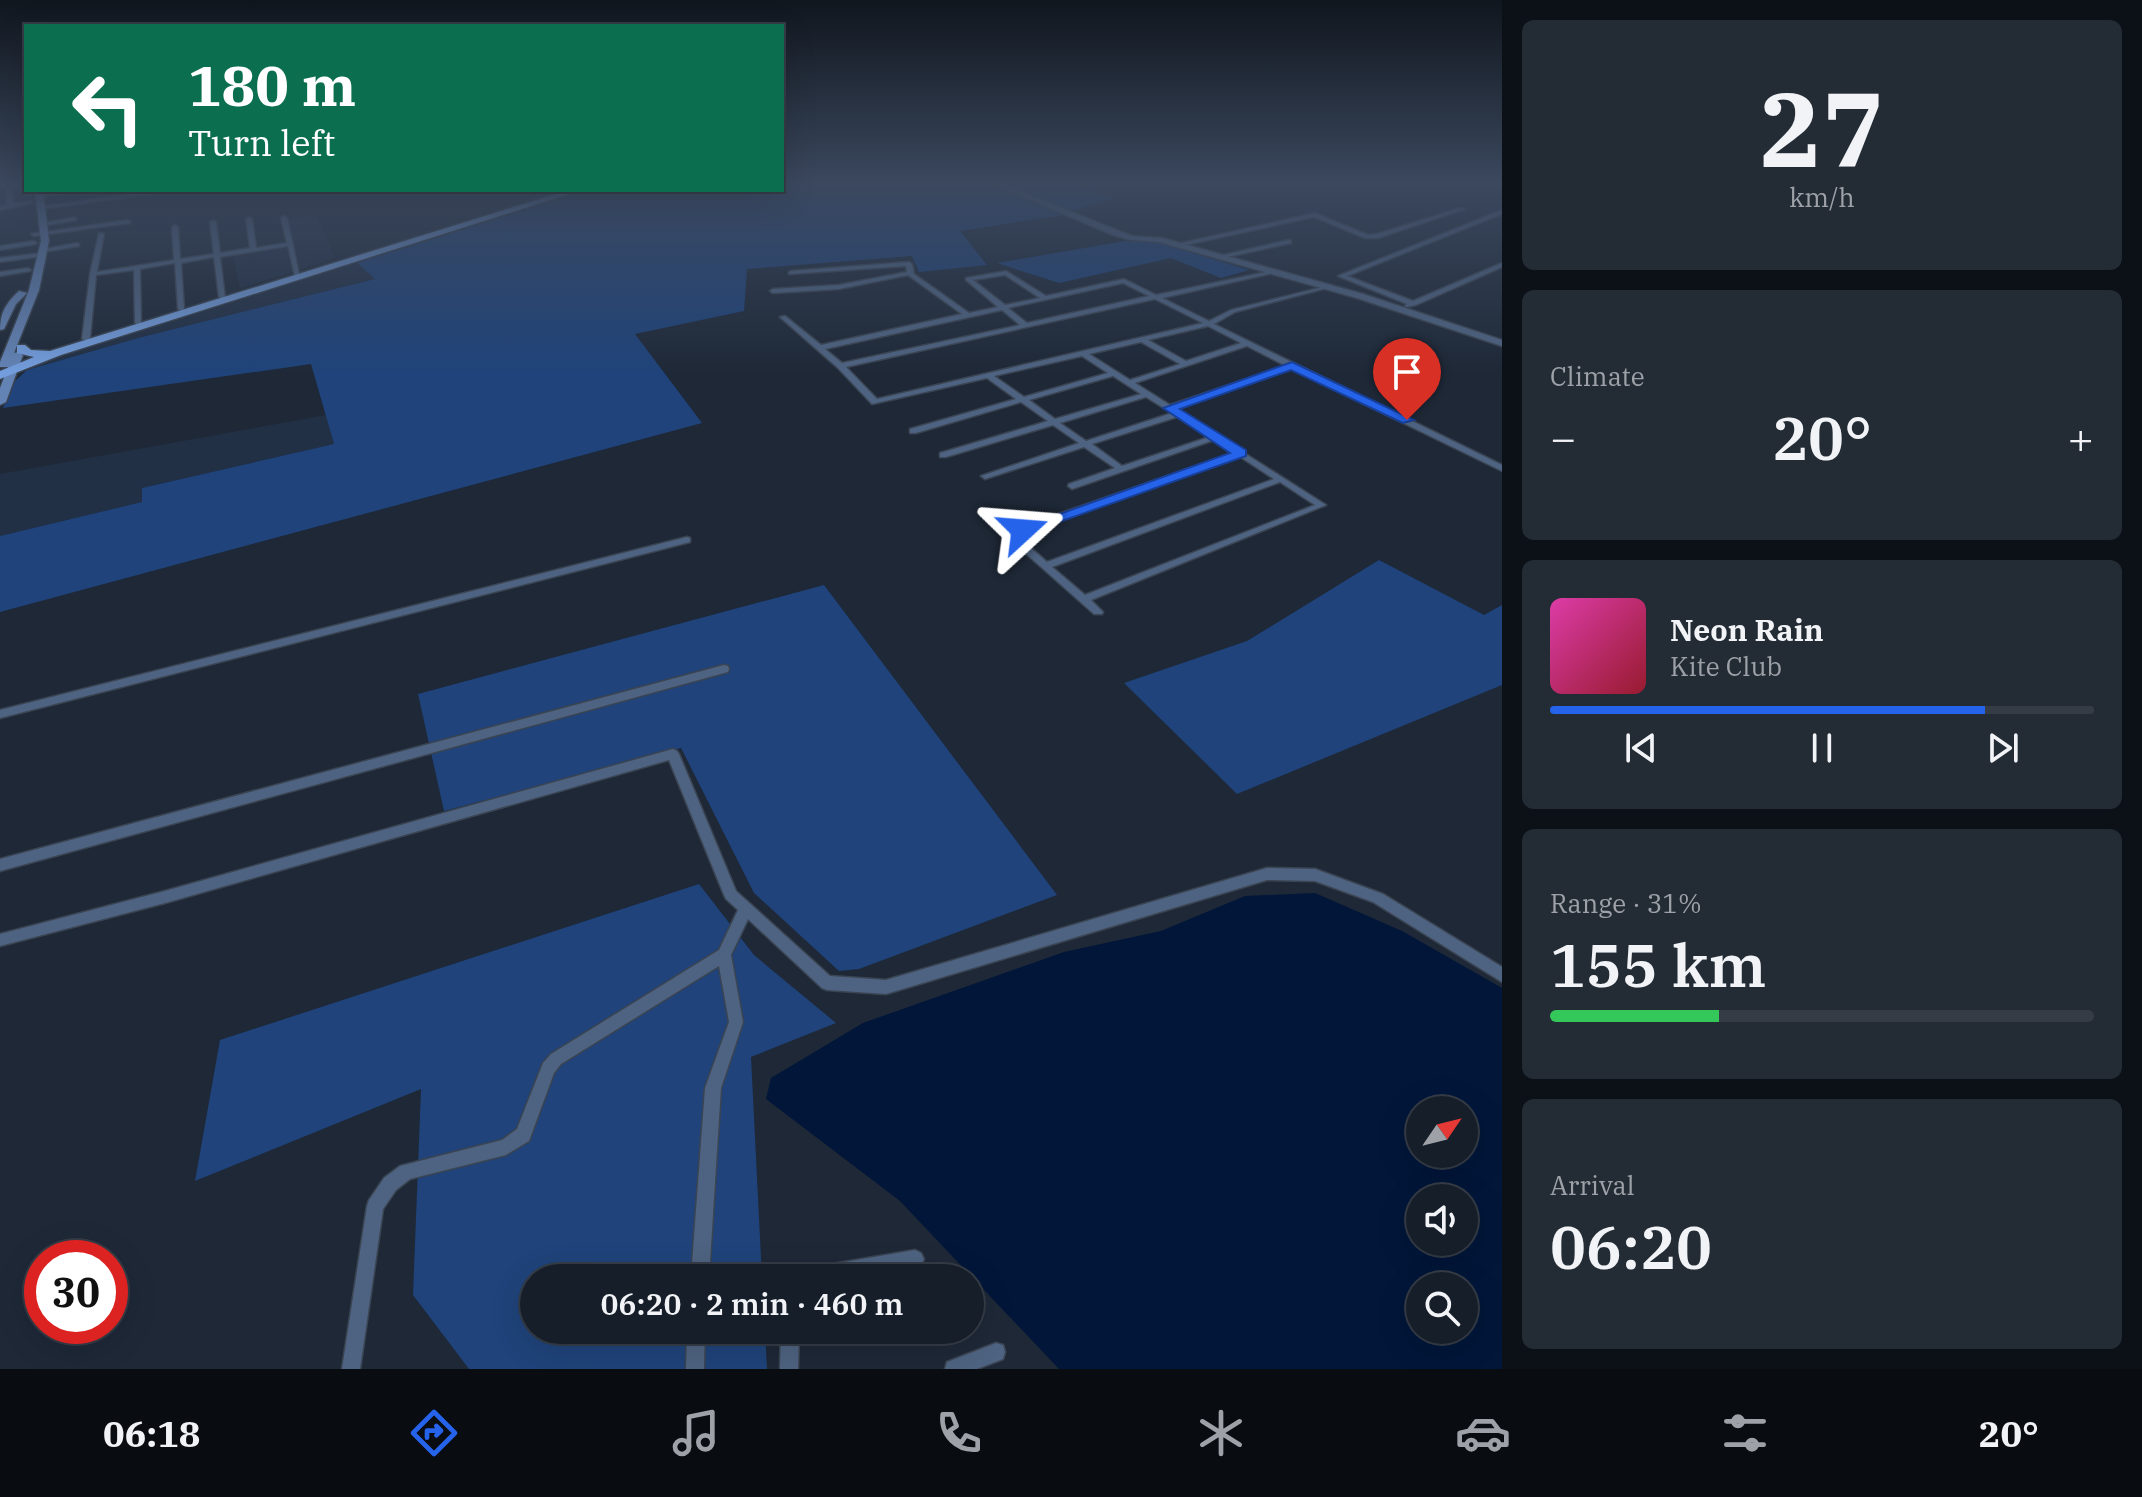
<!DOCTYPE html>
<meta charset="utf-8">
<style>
:root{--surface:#161e29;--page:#232b35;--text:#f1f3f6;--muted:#9ea2a8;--line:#353c46;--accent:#2563eb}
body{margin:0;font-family:"IBM Plex Serif",serif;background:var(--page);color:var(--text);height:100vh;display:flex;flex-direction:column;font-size:30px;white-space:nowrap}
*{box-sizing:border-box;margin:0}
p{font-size:26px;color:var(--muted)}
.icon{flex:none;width:44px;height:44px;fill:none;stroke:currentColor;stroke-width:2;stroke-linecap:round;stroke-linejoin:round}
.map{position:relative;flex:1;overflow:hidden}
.sheet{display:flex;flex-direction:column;gap:20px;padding:20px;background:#0c1017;width:640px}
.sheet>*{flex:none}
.top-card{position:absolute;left:24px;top:24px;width:760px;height:168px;border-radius:0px;box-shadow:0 8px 32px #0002,0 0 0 2px var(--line);background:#0b6e4f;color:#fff;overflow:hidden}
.needle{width:52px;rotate:55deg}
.controls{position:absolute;left:1406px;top:1096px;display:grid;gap:16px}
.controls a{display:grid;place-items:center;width:72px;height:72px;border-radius:50%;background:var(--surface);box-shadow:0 8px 32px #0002,0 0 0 2px var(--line);font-size:40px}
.speed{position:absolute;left:24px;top:1240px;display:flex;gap:16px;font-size:40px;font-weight:700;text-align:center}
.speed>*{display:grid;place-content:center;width:104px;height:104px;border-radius:50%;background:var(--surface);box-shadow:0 8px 32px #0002,0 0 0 2px var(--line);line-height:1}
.speed .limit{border:12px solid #d22;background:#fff;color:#111}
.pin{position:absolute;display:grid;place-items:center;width:68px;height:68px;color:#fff;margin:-82px -34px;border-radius:50% 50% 50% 0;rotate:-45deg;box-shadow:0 0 8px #0007}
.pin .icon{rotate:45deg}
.me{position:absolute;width:88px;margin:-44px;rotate:71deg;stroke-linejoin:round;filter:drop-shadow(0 0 6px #0008)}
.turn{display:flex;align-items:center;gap:28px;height:168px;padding:0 32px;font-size:36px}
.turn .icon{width:104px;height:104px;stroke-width:2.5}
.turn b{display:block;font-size:56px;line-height:68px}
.big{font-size:60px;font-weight:600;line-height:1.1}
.sheet .tile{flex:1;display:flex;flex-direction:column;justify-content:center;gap:12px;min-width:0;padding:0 28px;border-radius:12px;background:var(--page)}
.sheet .dial{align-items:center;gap:0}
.dial b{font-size:104px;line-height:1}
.song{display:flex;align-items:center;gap:24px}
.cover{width:96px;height:96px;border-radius:12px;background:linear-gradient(135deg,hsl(320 70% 55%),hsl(350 70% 35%))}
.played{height:8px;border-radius:4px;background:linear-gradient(90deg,var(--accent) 80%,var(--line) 80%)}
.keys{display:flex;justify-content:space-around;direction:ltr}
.heat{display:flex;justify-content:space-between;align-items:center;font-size:44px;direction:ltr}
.charge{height:12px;border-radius:6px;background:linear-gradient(90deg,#34c759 31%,var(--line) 0)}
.trip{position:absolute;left:520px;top:1264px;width:464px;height:80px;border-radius:40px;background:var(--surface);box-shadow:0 8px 32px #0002,0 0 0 2px var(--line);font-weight:600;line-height:80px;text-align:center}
.menu{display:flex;height:128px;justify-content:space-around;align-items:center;background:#090c10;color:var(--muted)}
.menu .icon{width:56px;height:56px}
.menu .on{color:var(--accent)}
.menu b{font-size:36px;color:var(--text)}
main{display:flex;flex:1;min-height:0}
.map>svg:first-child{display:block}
.built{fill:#223045}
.green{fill:#1f437a}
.water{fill:#011639;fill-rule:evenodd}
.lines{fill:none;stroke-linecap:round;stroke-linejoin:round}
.minor-casing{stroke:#3a4452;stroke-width:3}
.tertiary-casing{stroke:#3a4452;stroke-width:3}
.secondary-casing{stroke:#3a4452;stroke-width:3}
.primary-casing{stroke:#3a4452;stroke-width:3}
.minor{fill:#4e6381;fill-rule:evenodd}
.tertiary{fill:#4e6381;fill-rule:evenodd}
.secondary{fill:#6383b5;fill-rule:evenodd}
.primary{fill:#739ddc;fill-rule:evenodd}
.route{fill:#2563eb;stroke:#184099;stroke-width:2}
</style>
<main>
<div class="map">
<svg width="1502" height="1369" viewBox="0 0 1502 1369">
<rect width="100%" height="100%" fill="#1e2837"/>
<!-- built -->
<path class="built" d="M316,214l19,44 -37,12 -9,-52z
M288,246l5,26 -53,16 -7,-34z
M357,263l19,16 -238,59 -111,32 20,-9z
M326,415l8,29 -191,44 -1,14 -142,34v-62z"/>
<!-- green -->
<path class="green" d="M782,182h202l79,33 -103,16 27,34 -68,7 -7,-16 -165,13 -3,42 -109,23 67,89 -702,189v-76l142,-34v-14l192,-44 -23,-80 -308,44 11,-26 13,-12 111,-32 237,-59 -18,-16 231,-73h194z
M1031,182h39l43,16 -42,13 -60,-23z
M1125,241l31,1 93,28 -28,8 -50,-20 -112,25 -62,-20z
M1379,560l105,55 18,-10v80l-265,109 -113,-111 123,-42z
M824,585l233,310 -198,74 -20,2 -85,-78 -73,-145 -237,63 -26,-117z
M699,884l55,71 82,68 -85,34 11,221h-228v52h231l2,39h-298l-56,-74 8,-206 -226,92 25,-141z"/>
<!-- water -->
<path class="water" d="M1315,893l87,38 100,57v381h-443l-159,-168 -134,-102 5,-21 92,-55 201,-71 97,-21 84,-35zM1420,1110h44v44h-44zM1420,1198h44v44h-44zM1420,1286h44v44h-44z"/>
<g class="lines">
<defs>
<path id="minor" d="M0,183l12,3 1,18 17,-3 3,2 -33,7v-4l7,-1 -1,-18h-6z
M72,190h18l-50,7 -3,-2z
M151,191l2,3 -112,15 -3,-2z
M1460,208l5,1 -87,29h-13l-51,-21 -138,30 -3,-2 142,-32 53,22 9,-1z
M1502,210v4l-155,62 66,25 89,-38v4l-86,38 -10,2 -1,-1 2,-2 -69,-28z
M284,216l3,2 13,60 -5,-1 -7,-31 -68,11 5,40 -3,2 -3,-2 -5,-40 -33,6 3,46 -3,2 -3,-2 -3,-46 -35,6 1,54 -3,2 -3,-2 -1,-53 -38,5 -6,64 -4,2 -4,-2 8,-65 9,-41 5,1 -7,38 77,-12 -2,-33 3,-2 3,2 2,32 34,-5 -4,-32 3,-2 3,2 4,31 30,-5 -4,-29 3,-2 3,2 4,29 31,-5 -6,-25z
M75,217l2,3 -34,6 -3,-2z
M128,220l3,2 -1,1 -96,13 -3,-2z
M1289,240l2,1v2l-73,16 -3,-2z
M34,241l3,2 -1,1 -36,6v-4z
M77,243l2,1v2l-36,6 -3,-2z
M41,253l2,1v2l-43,6v-4z
M909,262l3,2 2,10 55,39 29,-6 -32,-27v-2l40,-7 40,25 78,-17 32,16 115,-24v2l-2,1 -107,24 47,23 22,-11 96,-24v2l-92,24 -21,12 288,141v6l-210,-102 -117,40 151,96 -235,95 12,12 -1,2h-8l-88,-78v-4l10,-3 -12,-10v-4h6l14,11 210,-73 -20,-13 -142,49 -4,-3 1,-2 46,-16 -31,-21 -96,31 -3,1 -4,-3 98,-33 -26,-18 -107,32h-6v-4l108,-32 -27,-19 -105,31h-6v-4l106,-30 -29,-21 -115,26 -34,-36 -58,-51 5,-1 36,29 141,-31 -54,-39 -69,14 -66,4 -3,-2 3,-2 66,-4 68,-13 -1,-6 -117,8v-2l2,-1zM1005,275l35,23 -35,7 -32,-25zM1123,283l26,13 -122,27 -19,-15zM1155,299l48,24 -326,76 -31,-32zM1002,310l18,15 -178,38 -17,-14zM1208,326l33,17 -55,18 -38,-21zM1141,342l39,22 -50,16 -41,-26zM1247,346l39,20 -116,39 -35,-22zM1082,356l26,17 -84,24 -30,-21zM1113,376l28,18 -86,25 -26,-19zM1146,397l26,16 -86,28 -26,-18zM1177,417l32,20 -87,29 -30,-22zM1239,456l35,23 -227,83 -31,-27zM1280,482l35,23 -230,90 -33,-28z
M28,268l3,2 -1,1 -30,5v-4z
M687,537l3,1v4l-690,176v-8z
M724,665l4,1 1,3 -1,3 -728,199v-12z
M673,749l4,2 2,3 57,137 94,85 56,4 381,-112 48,1 68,25 119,73v15l-129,-80 -58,-21 -48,-1 -381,114 -59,-4 -5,-2 -74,-69 -17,36 12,67 -22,66 -12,190h-18l14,-190 24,-66 -10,-56 -158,98 -7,9 -25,68 -23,14 -96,24 -14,11 -13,19 -23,160h-18l25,-163 2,-6 15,-22 16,-12 102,-26 15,-11 26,-66 8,-9 168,-104 19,-40 -12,-11 -2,-4 -55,-135 -504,143 -165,43v-12l165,-43z
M915,1250l6,3 3,6 -3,6 -6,3 -60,10h-61l3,-6 6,-3z
M687,1330h18l-1,39h-18z
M781,1330h18l-1,39h-18z
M996,1343l7,2 2,7 -2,7 -26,10h-32l2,-7z"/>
<path id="tertiary" d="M988,182h9l122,49 13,5 30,2 201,56 139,46v6l-145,-48 -198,-56 -28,-2 -18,-5z"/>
<path id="secondary" d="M35,190h8l6,51 -10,49 -25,63 4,-1 5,3 -17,47 -6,3v-17l8,-21h-8v-5l29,-72 12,-49z
M19,291l8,2 -11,11 -12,25 -4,1c0,-17 6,-27 19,-39z"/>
<path id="primary" d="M569,190h13l-521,165 -61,24v-8l34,-14 -17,-4v-8h8l6,5 19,1z"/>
</defs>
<!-- minor casing -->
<use href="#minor" class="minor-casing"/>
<!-- tertiary casing -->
<use href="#tertiary" class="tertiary-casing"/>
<!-- secondary casing -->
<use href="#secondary" class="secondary-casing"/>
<!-- primary casing -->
<use href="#primary" class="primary-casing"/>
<!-- minor -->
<use href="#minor" class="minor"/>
<!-- tertiary -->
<use href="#tertiary" class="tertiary"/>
<!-- secondary -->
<use href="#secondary" class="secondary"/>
<!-- primary -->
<use href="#primary" class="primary"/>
</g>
<!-- sky -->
<linearGradient id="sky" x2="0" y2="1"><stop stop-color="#10161e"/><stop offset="0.49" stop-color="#3b485e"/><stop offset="1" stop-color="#3b485e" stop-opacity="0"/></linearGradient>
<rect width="1502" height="374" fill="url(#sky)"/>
<!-- route -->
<path class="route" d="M1292,362l122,58 -11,3 -112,-53 -111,39 66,41v6l-218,77h-11l-2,-3 215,-77 -67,-45z"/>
</svg>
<div class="controls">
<a><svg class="needle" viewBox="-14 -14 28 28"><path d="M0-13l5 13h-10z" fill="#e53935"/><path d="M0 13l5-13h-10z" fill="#9ea2a8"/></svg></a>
<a><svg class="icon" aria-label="sound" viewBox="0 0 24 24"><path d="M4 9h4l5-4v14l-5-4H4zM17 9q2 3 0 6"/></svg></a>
<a><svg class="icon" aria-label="search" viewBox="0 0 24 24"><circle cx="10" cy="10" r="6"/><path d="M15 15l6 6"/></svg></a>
</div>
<div class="speed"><div class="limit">30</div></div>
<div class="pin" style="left:1407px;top:420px;background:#d93025"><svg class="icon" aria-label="arrive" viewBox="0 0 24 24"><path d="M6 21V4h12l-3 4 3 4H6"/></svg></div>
<svg class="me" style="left:1023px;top:530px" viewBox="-20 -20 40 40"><path d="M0-17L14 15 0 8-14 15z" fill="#2563eb" stroke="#fff" stroke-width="4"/></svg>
<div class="trip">06:20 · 2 min · 460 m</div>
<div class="top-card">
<div class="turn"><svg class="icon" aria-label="left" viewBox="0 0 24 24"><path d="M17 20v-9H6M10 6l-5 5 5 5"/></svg><div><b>180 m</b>Turn left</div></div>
</div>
</div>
<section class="sheet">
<div class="tile dial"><b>27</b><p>km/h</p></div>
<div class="tile"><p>Climate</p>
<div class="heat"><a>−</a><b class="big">20°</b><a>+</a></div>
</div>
<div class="tile">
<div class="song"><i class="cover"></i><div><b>Neon Rain</b><p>Kite Club</p></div></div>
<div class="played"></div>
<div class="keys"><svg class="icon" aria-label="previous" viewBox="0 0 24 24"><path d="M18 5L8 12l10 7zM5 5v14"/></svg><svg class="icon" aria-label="pause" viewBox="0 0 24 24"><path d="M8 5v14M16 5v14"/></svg><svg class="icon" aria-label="next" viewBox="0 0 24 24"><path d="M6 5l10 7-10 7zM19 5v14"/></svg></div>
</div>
<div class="tile"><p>Range · 31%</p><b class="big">155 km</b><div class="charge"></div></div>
<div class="tile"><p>Arrival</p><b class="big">06:20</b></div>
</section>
</main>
<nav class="menu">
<b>06:18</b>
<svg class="icon on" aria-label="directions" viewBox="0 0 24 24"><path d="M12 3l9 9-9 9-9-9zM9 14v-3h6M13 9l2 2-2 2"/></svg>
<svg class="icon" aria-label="music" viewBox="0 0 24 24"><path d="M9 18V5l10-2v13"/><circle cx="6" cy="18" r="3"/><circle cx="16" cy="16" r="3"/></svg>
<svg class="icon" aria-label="phone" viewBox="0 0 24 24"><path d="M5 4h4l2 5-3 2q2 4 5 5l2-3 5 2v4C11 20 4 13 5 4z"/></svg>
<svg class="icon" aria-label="climate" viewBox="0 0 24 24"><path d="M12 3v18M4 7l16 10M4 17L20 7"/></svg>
<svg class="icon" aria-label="car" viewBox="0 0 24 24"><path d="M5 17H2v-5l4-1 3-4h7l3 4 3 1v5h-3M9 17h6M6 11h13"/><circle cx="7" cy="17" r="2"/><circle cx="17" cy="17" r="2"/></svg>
<svg class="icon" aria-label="filters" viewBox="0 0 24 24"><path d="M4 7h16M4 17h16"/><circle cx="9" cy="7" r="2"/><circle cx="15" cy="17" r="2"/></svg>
<b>20°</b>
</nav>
